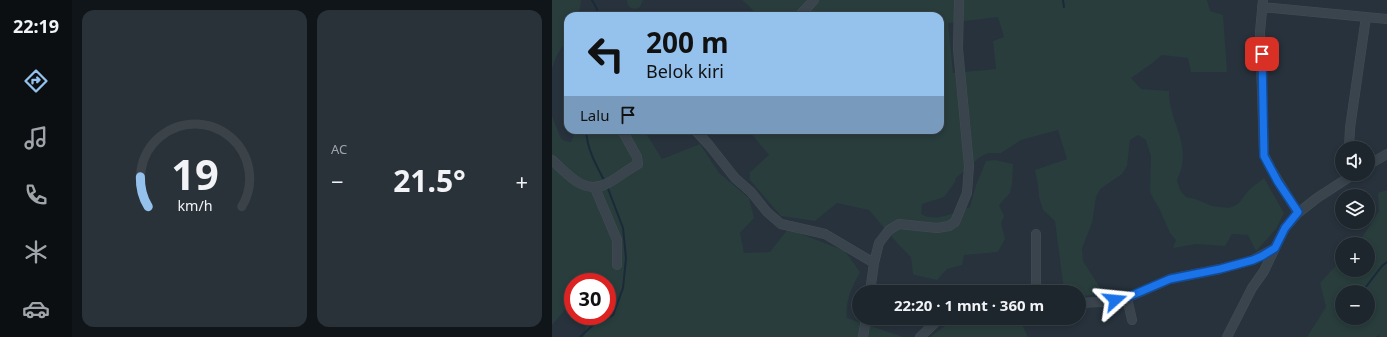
<!DOCTYPE html>
<html lang="id">
<meta charset="utf-8">
<style>
:root{--surface:#1d262d;--page:#2a3239;--text:#f1f3f6;--muted:#a0a5aa;--line:#3b4349;--accent:#95c1ed}
body{margin:0;font-family:"Noto Sans",sans-serif;background:var(--page);color:var(--text);height:100vh;display:flex;flex-direction:column;font-size:15px;white-space:nowrap}
*{box-sizing:border-box;margin:0}
p{font-size:13px;color:var(--muted)}
.icon{flex:none;width:22px;height:22px;fill:none;stroke:currentColor;stroke-width:2;stroke-linecap:round;stroke-linejoin:round}
.map{position:relative;flex:1;overflow:hidden}
.details{display:flex;flex-direction:column;gap:10px;padding:10px;background:#101519;width:480px}
.details>*{flex:none}
.top-card{position:absolute;left:12px;top:12px;width:380px;height:122px;border-radius:12px;box-shadow:0 2px 6px #0003,0 0 0 1px var(--line);background:#95c1ed;color:#111;overflow:hidden}
.controls{position:absolute;left:783px;top:141px;display:grid;gap:8px}
.controls a{display:grid;place-items:center;width:40px;height:40px;border-radius:50%;background:var(--surface);box-shadow:0 2px 6px #0003,0 0 0 1px var(--line);font-size:20px}
.speed{position:absolute;left:12px;top:273px;display:flex;gap:8px;font-size:20px;font-weight:700;text-align:center}
.speed>*{display:grid;place-content:center;width:52px;height:52px;border-radius:50%;background:var(--surface);box-shadow:0 2px 6px #0003,0 0 0 1px var(--line);line-height:1}
.speed .limit{border:6px solid #d22;background:#fff;color:#111}
.pin{position:absolute;display:grid;place-items:center;width:34px;height:34px;color:#fff;margin:-17px;border-radius:8px;box-shadow:0 2px 6px #0006}
.me{position:absolute;width:44px;margin:-22px;rotate:72deg;stroke-linejoin:round;filter:drop-shadow(0 0 3px #0008)}
.turn{display:flex;align-items:center;gap:14px;height:84px;padding:0 16px;font-size:18px}
.turn .icon{width:52px;height:52px;stroke-width:2.5}
.turn b{display:block;font-size:28px;line-height:34px}
.then{display:flex;align-items:center;height:38px;padding:0 16px;background:#0003;gap:8px;font-size:15px}
.big{font-size:30px;font-weight:700;line-height:1.1}
.details .card{flex:1;display:flex;flex-direction:column;justify-content:center;gap:6px;min-width:0;padding:0 14px;border-radius:12px;background:var(--page)}
.details .dial{align-items:center;gap:0}
.dial svg{height:104px;overflow:visible;fill:none;stroke:var(--line);stroke-width:7;stroke-linecap:round;text-anchor:middle}
.dial text{fill:var(--text);stroke:none}
.heat{display:flex;justify-content:space-between;align-items:center;font-size:22px;direction:ltr}
.details .tiles{flex:1;display:grid;gap:10px;grid-template-columns:repeat(2,1fr)}
.trip{position:absolute;left:300px;top:285px;width:234px;height:40px;border-radius:20px;background:var(--surface);box-shadow:0 2px 6px #0003,0 0 0 1px var(--line);font-weight:700;line-height:40px;text-align:center}
main{display:flex;flex:1;min-height:0}
.tab-bar{display:flex;flex-direction:column;width:72px;justify-content:space-around;align-items:center;background:#0c0f12;color:var(--muted)}
.tab-bar .icon{width:28px;height:28px}
.tab-bar .current{color:var(--accent)}
.tab-bar b{font-size:18px;color:var(--text)}
.map>svg:first-child{display:block}
.green{fill:#293d3d;fill-rule:evenodd}
.lines{fill:none;stroke-linecap:round;stroke-linejoin:round}
.stream{stroke:#1b2a39;stroke-width:2}
.minor-casing{stroke:#434d55;stroke-width:10}
.minor{stroke:#3a444c;stroke-width:9}
.route-casing{stroke:#114b97;stroke-width:10}
.route{stroke:#1a73e8;stroke-width:7}
</style>
<main>
<nav class="tab-bar">
<b>22:19</b>
<svg class="icon current" aria-label="directions" viewBox="0 0 24 24"><path d="M12 3l9 9-9 9-9-9zM9 14v-3h6M13 9l2 2-2 2"/></svg>
<svg class="icon" aria-label="music" viewBox="0 0 24 24"><path d="M9 18V5l10-2v13"/><circle cx="6" cy="18" r="3"/><circle cx="16" cy="16" r="3"/></svg>
<svg class="icon" aria-label="phone" viewBox="0 0 24 24"><path d="M5 4h4l2 5-3 2q2 4 5 5l2-3 5 2v4C11 20 4 13 5 4z"/></svg>
<svg class="icon" aria-label="climate" viewBox="0 0 24 24"><path d="M12 3v18M4 7l16 10M4 17L20 7"/></svg>
<svg class="icon" aria-label="car" viewBox="0 0 24 24"><path d="M5 17H2v-5l4-1 3-4h7l3 4 3 1v5h-3M9 17h6M6 11h13"/><circle cx="7" cy="17" r="2"/><circle cx="17" cy="17" r="2"/></svg>
</nav>
<section class="details">
<div class="tiles">
<div class="card dial"><svg viewBox="0 0 100 80">
<path d="M14 69A42 42 0 1 1 86 69"/>
<path d="M14 69A42 42 0 0 1 8 46" stroke="#95c1ed"/>
<text x="50" y="56" font-size="32" font-weight="700">19</text>
<text x="50" y="72" font-size="11">km/h</text>
</svg></div>
<div class="card"><p>AC</p>
<div class="heat"><a>−</a><b class="big">21.5°</b><a>+</a></div>
</div>
</div>
</section>
<div class="map">
<svg width="835" height="337" viewBox="0 0 835 337">
<rect width="100%" height="100%" fill="#27323c"/>
<!-- green -->
<path class="green" d="M0,0h29l-1,8 -3,8h-9v21l-12,20 -4,12z
M75,0h16l-3,7 -4,2 -5,-1 -3,-3z
M190,0h465l3,11 13,4 4,57h-36l-3,-14 -26,-3 -11,9 -20,14 10,11 28,2c0,33 25,54 8,89l3,10 6,7 9,2 17,7 17,2 9,-4 11,-14 15,-12 20,35 -8,16 -20,22 -8,-16 -16,-1 -7,12 -29,-2 -23,4 3,-8 -6,-7 -11,-25 -5,-8 -4,-8 1,-36 -5,-16 -8,-5 -8,5 -3,26 -5,8 -22,15 -4,8 -4,26 -10,25 1,13 21,33 -23,2h-2v-4h-10l-5,-2 -9,-69 -12,-11 -4,-13 -1,-12 -3,-15 32,-11 -9,-29 -37,10 -20,13h-13l-8,4 -24,21 -1,4 -11,15 -22,7 -1,10c15,9 35,-2 49,-7l6,-22 10,-24 9,-1 18,4 -1,20 -2,9 -11,12 5,11 -3,7 4,16 -7,13 -34,3 -2,10 -15,4 -10,11 -22,-5 -2,-1 -2,-17 -13,-13 -29,-34 -32,-7 -22,18 -34,-5 -31,-36v-8l19,-17 -19,-23h-13l-1,-2h204v-114h-182l-9,-10zM446,17l6,20 -11,4 3,28 -43,4 -5,-50z
M0,116l9,23 4,2 6,1 5,-12h68l18,29 38,-15 19,29 30,25 5,20 -14,15 4,20 26,-1 18,-23 57,22 15,21c-8,15 -15,29 -13,46l56,19h-319l4,-19 3,-2h16v-34h-9l-8,-2 -5,2h-12l-1,17 -9,13 -11,13z
M835,190v147h-7l-1,-2 -3,2h-69l19,-30 -6,-24 22,-24v11h26v-26h-12l5,-5 18,-28 -1,-18zM790,292h26v26h-26z
M404,318h63l9,19h-98z"/>
<g class="lines">
<!-- stream -->
<path class="stream" d="M40,0l5,9 1,7
M511,0l1,7
M34,130c1,19 10,35 19,52
M810,292l20,-26 5,-4
M28,337l14,-13 11,-4 8,-5 10,-27 3,-30 -3,-30 -16,-42"/>
<defs>
<path id="minor" d="M711,0l-3,32 4,123 7,14 27,44
M710,7l125,12
M247,16l15,-16
M143,130l14,15 26,33 16,14 16,20 14,12 44,10 49,29
M797,148l1,-20 16,-111
M0,160c17,15 32,36 56,23 10,-5 19,-13 30,-19l-1,-7 -15,-27
M816,165l19,-11
M43,188l22,52v25
M318,292l4,-29 5,-20 10,-13 10,-6 38,4 12,-2 6,-4 12,-29 2,-27 -11,-117 1,-49
M422,292l12,-1 7,1
M484,292v-58
M575,298l5,22
M527,303l21,-1 27,-4 43,-19 50,-10 33,-9 22,-12 10,-20 13,-15 19,-15 37,-24
M311,337l3,-19
M368,337l20,-19
M675,337l25,-49 12,-17 11,-23"/>
</defs>
<!-- minor casing -->
<use href="#minor" class="minor-casing"/>
<!-- minor -->
<use href="#minor" class="minor"/>
</g>
<g class="lines">
<defs>
<path id="route" d="M563,300l13,-3 42,-18 50,-10 33,-9 9,-4 13,-8 10,-20 13,-16 -20,-30 -14,-26 -2,-102"/>
</defs>
<!-- route casing -->
<use href="#route" class="route-casing"/>
<!-- route -->
<use href="#route" class="route"/>
</g>
</svg>
<div class="controls">
<a><svg class="icon" aria-label="sound" viewBox="0 0 24 24"><path d="M4 9h4l5-4v14l-5-4H4zM17 9q2 3 0 6"/></svg></a>
<a><svg class="icon" aria-label="layers" viewBox="0 0 24 24"><path d="M12 4l9 5-9 5-9-5zM3 14l9 5 9-5"/></svg></a>
<a>+</a>
<a>−</a>
</div>
<div class="speed"><div class="limit">30</div></div>
<div class="pin" style="left:710px;top:54px;background:#d93025"><svg class="icon" aria-label="arrive" viewBox="0 0 24 24"><path d="M6 21V4h12l-3 4 3 4H6"/></svg></div>
<svg class="me" style="left:563px;top:300px" viewBox="-20 -20 40 40"><path d="M0-17L14 15 0 8-14 15z" fill="#1a73e8" stroke="#fff" stroke-width="4"/></svg>
<div class="trip">22:20 · 1 mnt · 360 m</div>
<div class="top-card">
<div class="turn"><svg class="icon" aria-label="left" viewBox="0 0 24 24"><path d="M17 20v-9H6M10 6l-5 5 5 5"/></svg><div><b>200 m</b>Belok kiri</div></div>
<div class="then">Lalu<svg class="icon" aria-label="arrive" viewBox="0 0 24 24"><path d="M6 21V4h12l-3 4 3 4H6"/></svg></div>
</div>
</div>
</main>
